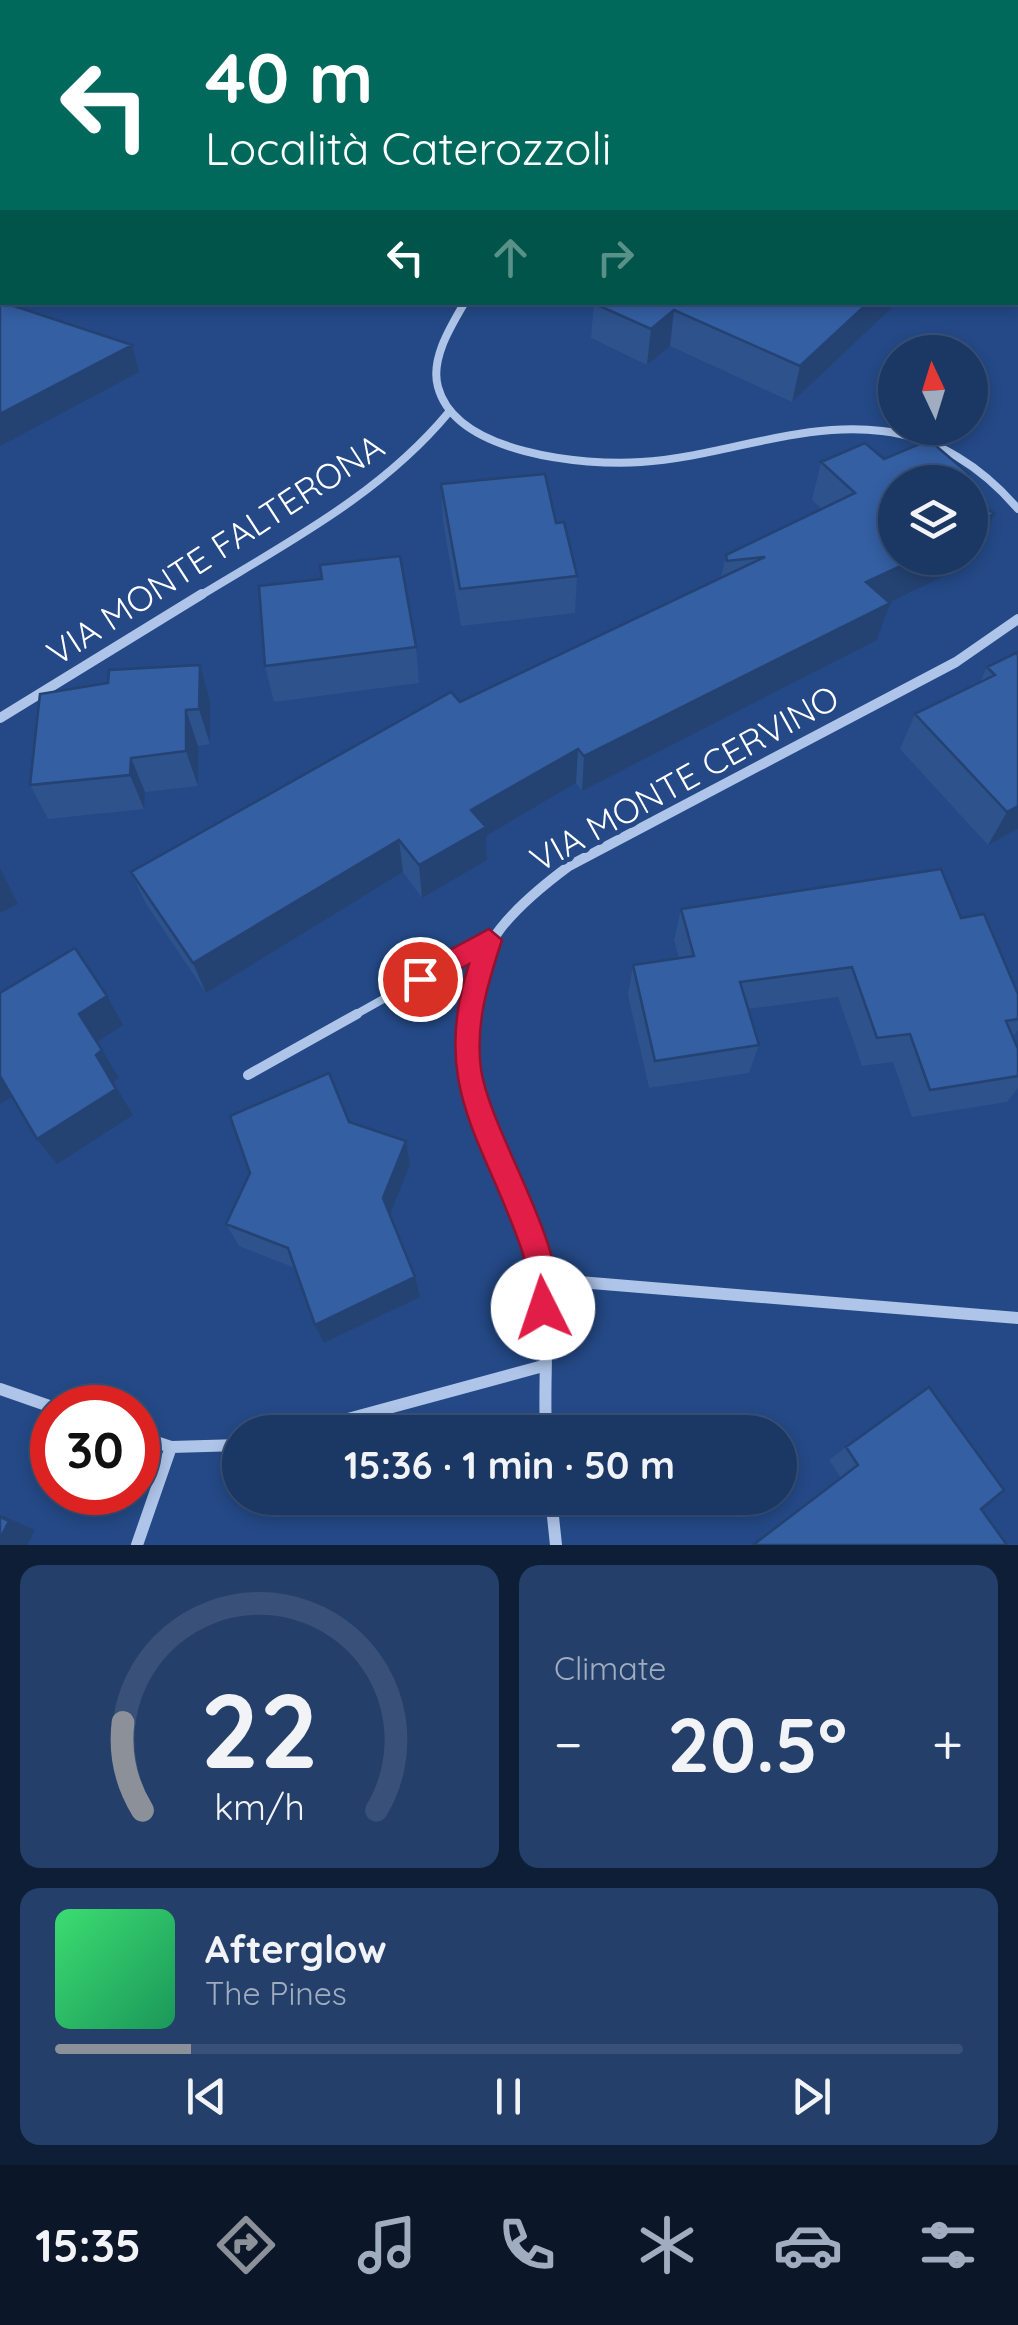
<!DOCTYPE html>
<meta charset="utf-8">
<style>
:root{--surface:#1b3764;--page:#243f6a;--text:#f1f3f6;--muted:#a0acbf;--line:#395178;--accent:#8c9099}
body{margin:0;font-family:Quicksand,sans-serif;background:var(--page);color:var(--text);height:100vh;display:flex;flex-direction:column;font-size:38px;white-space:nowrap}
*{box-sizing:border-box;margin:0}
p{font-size:32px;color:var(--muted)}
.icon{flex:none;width:55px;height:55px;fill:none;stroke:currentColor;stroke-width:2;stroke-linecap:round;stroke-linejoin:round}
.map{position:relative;height:1545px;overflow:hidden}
.drawer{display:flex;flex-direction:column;gap:20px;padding:20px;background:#0f1e37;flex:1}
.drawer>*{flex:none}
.top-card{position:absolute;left:0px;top:0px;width:1020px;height:305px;box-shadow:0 5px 15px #0003,0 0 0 2px var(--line);background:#00695c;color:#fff;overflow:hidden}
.needle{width:65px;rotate:356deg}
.fabs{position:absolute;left:878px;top:335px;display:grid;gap:20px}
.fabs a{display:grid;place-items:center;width:110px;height:110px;border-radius:50%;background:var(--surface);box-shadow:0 5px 15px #0003,0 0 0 2px var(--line);font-size:50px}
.speed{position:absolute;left:30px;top:1385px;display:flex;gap:20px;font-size:50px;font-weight:700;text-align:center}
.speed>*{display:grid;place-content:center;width:130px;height:130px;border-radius:50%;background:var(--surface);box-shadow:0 5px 15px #0003,0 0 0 2px var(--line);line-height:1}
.speed .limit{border:15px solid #d22;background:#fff;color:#111}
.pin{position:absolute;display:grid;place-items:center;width:85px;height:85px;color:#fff;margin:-42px;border:5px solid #fff;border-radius:50%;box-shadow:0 2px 10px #0007}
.me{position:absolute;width:110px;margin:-55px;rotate:356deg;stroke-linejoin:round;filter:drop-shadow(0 0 8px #0008)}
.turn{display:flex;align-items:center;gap:35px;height:210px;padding:0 40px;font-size:45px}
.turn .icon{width:130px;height:130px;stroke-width:2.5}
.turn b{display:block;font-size:70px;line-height:85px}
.lanes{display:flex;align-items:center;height:95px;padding:0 40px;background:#0003;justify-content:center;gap:50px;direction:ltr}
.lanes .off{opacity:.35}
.big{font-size:75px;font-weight:800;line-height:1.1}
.drawer .tile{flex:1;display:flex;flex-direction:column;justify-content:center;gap:15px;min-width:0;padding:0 35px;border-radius:20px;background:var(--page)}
.drawer .dial{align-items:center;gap:0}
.dial svg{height:260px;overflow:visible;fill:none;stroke:var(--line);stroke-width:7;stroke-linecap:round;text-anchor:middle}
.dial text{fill:var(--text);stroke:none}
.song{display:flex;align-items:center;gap:30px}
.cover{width:120px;height:120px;border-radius:15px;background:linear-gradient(135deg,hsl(140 70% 55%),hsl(150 70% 35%))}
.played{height:10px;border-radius:5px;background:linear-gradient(90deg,var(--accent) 15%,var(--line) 15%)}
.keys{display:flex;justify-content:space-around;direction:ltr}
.heat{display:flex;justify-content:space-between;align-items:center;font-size:55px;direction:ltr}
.drawer .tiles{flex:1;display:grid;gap:20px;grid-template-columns:1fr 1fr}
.tile:last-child{grid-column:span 2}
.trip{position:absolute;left:222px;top:1415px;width:575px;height:100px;border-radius:50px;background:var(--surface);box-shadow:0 5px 15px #0003,0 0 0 2px var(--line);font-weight:800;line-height:100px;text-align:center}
.tab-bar{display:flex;height:160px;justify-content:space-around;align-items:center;background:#0b1628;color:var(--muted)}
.tab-bar .icon{width:70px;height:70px}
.tab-bar .active{color:var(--accent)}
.tab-bar b{font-size:45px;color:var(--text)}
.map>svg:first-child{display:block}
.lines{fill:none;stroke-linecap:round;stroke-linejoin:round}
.service-far1{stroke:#aec5e9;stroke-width:8}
.service{stroke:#aec5e9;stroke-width:10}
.minor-far2{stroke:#aec5e9;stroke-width:8}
.minor-far1{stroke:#aec5e9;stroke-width:10}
.minor{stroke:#aec5e9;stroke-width:12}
.wall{fill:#2d528c}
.shaded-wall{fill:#244272}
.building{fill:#345fa3;stroke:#244272;stroke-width:2.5}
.route{fill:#e11d48;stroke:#92132f;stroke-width:2.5}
.labels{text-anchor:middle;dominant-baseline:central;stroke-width:10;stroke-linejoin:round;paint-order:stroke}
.street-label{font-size:35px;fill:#fff;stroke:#244986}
</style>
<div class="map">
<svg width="1018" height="1545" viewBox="0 0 1018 1545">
<rect width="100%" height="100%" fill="#244986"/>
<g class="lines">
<!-- service-far1 -->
<path class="service-far1" d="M353,1016l136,-76"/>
<!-- service -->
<path class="service" d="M248,1075l109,-61"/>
<!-- minor-far2 -->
<path class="minor-far2" d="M465,302c-14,24 -35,57 -27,85 18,67 146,79 203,75 81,-5 159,-41 241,-31 55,6 101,37 136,78
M198,597c90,-55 183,-103 251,-185"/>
<!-- minor-far1 -->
<path class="minor-far1" d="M0,718l202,-124
M466,1016c7,-71 49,-110 103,-150l387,-204 62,-43"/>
<!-- minor -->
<path class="minor" d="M467,1014c-8,110 49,146 71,241 14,57 5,119 8,177
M543,1279l475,39
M0,1389l55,19
M300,1432l243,-66
M138,1436l33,11 69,-2
M551,1498l5,47
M137,1545l34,-98"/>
</g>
<!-- wall -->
<path class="wall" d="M2,100v114l-2,-1v-111z
M594,302h304l-106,100 -122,-56 -23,19 -56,-27z
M865,443l30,115h71l-11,5 -4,10 -62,29 -12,38 -295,151 -6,-8 -90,53 1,24 -65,38 -19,-26 -197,121 -60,-89 -15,-32 329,-170 261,-125 5,-22 96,-46 -10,-9 9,-38z
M441,484l115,39 21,53 -2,37 -114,13 -18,-104z
M416,647l3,36 -145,19 -9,-36z
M1018,652v177l-30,16 -88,-96 15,-35 65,-32 7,-15z
M40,694l170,7v43l-12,2v40l-53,6 -1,17 -96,10 -18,-34z
M681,909l280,9 57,76v36l-5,7 5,12v39l-11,14 -95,15 -19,-55 -31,4 -24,-69 -90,12 11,36 -10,28 -100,15 -21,-93 5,-30 46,-7 -5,-18z
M349,1122l57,19 4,24 -20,51 30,81 -96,46 -29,-75 -56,-22 -13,-22z
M846,1447l135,62 26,36h-256l90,-67 -12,-18z"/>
<!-- shaded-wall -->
<path class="shaded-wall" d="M328,0h60l-5,2h-61z
M869,302h29l-106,100 8,-36z
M674,310l-4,36 -23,19 4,-36z
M132,345l7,27 -139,74v-32z
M969,474l-4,8h-11l1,-2z
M994,514l-15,37 -9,5v-31z
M918,558h48l-11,5 -4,10 -97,46 12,-37z
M890,603l-13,37 -295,151 2,-35z
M200,665l10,36v43l-11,-35z
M186,710l12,36v40l-12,-35z
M578,749l-2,34 -90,53 1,24 -65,38 -3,-33 52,-55z
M131,758l14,34 -1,17 -14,-34z
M1018,806v23l-30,16 19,-33z
M399,840l4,32 -197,121 -13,-30z
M0,868l18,36 -18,9z
M107,996l16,29 -26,17 -18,-28z
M102,1050l17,28 -6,4 20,33 -76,49 -20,-25 59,-84z
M0,1073l16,21 -16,10z
M406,1141l4,24 -22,55 -5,-22z
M415,1277l5,20 -96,46 -9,-18z
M0,1515l35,15 -8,15h-27z"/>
<!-- building -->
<path class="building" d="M125,0h203l-6,2h-200z
M507,0h70l-3,2h-70z
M2,100v90l-2,-1v-87z
M0,301l2,1 130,43 -132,69z
M869,302l-69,64 -126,-56 -23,19 -58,-26z
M929,440l40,34 -14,6 2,2h-62v76h23l-52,24 24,21 -306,153 -6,-7 -107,61 15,17 -67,38 -20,-25 -206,123 -62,-91 320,-180 9,10 305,-145 -38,4 -1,-6 129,-62 -34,-31 44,-19 19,16z
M545,474l11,49 8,-1 13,54 -117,13 -19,-105z
M970,493l24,21 -24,11z
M400,556l16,91 -151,19 -6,-80 63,-7 -2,-14z
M1018,652v154l-11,6 -92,-98 80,-39 -8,-8z
M200,665l-1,44 -13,1v41l-55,7 -1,17 -100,10 10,-91 68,-11 1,-13z
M941,869l20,49 23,-4 34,80v25l-12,2 12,28v27l-88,14 -20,-56 -33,4 -25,-71 -112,15 19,63 -104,16 -22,-96 61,-9 -13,-47z
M75,948l32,48 -28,18 23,36 -6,5 20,34 -79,50 -37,-63v-83z
M329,1073l20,49 57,19 -23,57 32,79 -100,48 -27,-77 -62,-24 24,-51 -20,-57z
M929,1387l75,103 -23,19 26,36h-254l105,-80 -12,-18z
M0,1517l9,4 -9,18z"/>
<!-- route -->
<path class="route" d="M489,929l13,11c-14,43 -27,84 -21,129 10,68 97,191 72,250l-10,4 -10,-4c-9,-22 -3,-47 -11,-68 -37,-110 -93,-164 -53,-287l-49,26 -9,-3 -3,-8 3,-8z"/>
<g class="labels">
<!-- street labels -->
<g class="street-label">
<text transform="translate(215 549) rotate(-33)">VIA MONTE FALTERONA</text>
<text transform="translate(684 778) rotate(-29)">VIA MONTE CERVINO</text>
</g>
</g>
</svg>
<div class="fabs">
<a><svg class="needle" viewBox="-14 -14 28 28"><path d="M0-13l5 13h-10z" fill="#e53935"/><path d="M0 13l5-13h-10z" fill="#a0acbf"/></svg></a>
<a><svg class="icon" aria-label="layers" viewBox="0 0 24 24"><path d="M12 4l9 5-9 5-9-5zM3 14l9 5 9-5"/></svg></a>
</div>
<div class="speed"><div class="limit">30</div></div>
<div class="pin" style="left:420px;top:979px;background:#d93025"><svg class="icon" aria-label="arrive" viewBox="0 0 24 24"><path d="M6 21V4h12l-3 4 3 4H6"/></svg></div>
<svg class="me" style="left:543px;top:1308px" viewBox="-20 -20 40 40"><circle r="19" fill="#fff"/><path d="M0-13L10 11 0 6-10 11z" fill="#e11d48"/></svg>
<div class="trip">15:36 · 1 min · 50 m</div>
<div class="top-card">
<div class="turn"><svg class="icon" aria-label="left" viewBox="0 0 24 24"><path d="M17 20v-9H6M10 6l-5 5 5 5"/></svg><div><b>40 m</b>Località Caterozzoli</div></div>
<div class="lanes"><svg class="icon" aria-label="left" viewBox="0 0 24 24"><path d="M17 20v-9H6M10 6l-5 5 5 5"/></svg><svg class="icon off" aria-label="ahead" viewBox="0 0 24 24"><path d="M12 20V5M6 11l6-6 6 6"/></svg><svg class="icon off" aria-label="right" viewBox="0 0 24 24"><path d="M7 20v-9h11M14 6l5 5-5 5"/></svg></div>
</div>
</div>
<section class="drawer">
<div class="tiles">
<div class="tile dial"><svg viewBox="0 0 100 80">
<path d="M14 69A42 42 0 1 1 86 69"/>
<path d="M14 69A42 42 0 0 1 8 42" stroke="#8c9099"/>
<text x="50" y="56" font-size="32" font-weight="700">22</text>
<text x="50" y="72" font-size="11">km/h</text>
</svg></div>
<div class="tile"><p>Climate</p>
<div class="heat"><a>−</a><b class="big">20.5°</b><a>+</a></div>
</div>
<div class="tile">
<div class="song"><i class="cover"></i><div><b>Afterglow</b><p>The Pines</p></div></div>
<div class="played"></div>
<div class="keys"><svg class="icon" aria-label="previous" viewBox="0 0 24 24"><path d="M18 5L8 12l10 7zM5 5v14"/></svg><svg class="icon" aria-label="pause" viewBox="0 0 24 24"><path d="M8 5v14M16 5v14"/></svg><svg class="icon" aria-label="next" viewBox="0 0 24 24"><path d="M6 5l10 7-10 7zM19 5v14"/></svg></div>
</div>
</div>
</section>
<nav class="tab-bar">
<b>15:35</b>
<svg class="icon active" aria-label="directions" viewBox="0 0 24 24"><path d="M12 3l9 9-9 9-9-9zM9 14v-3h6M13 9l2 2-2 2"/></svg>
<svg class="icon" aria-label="music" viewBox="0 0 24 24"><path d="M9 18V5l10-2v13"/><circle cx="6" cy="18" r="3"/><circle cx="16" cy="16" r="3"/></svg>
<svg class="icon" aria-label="phone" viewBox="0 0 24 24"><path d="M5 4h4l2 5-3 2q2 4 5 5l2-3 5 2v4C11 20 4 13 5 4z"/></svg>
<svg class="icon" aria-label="climate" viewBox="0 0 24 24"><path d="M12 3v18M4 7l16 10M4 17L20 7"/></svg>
<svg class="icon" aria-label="car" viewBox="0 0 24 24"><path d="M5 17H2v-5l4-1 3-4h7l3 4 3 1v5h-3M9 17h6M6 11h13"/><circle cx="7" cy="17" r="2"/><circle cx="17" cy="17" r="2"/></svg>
<svg class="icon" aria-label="filters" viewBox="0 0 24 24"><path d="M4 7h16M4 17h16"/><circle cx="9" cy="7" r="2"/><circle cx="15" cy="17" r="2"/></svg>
</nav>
